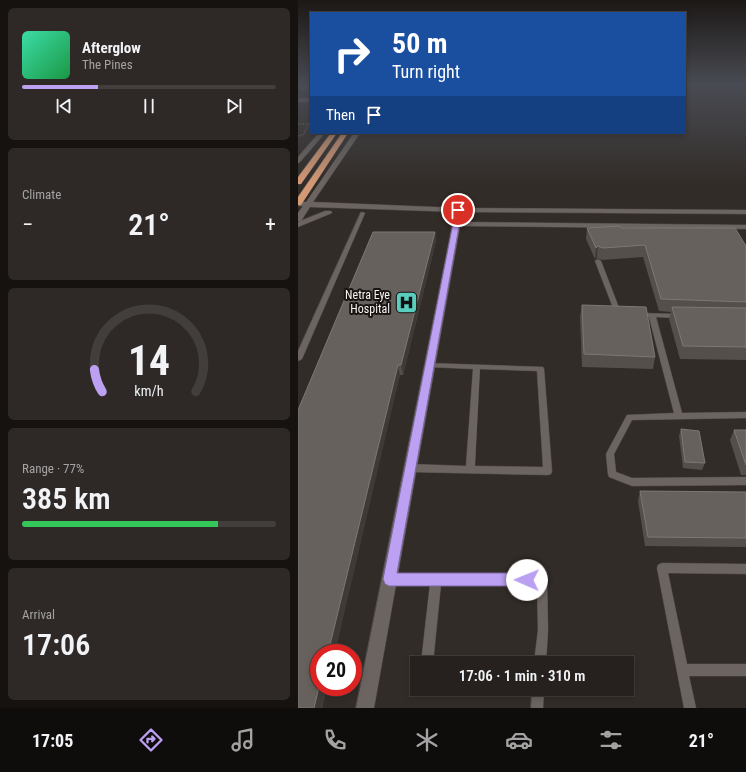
<!DOCTYPE html>
<meta charset="utf-8">
<style>
:root{--surface:#26211e;--page:#2e2927;--text:#f1f3f6;--muted:#a4a3a4;--line:#423e3c;--accent:#bca0f2}
body{margin:0;font-family:"Roboto Condensed",sans-serif;background:var(--page);color:var(--text);height:100vh;display:flex;flex-direction:column;font-size:15px;white-space:nowrap}
*{box-sizing:border-box;margin:0}
p{font-size:13px;color:var(--muted)}
.icon{flex:none;width:22px;height:22px;fill:none;stroke:currentColor;stroke-width:2;stroke-linecap:round;stroke-linejoin:round}
.map{position:relative;flex:1;overflow:hidden}
.sheet{display:flex;flex-direction:column;gap:8px;padding:8px;background:#151210;width:298px}
.sheet>*{flex:none}
.top-card{position:absolute;left:12px;top:12px;width:376px;height:122px;border-radius:0px;box-shadow:0 2px 6px #0003,0 0 0 1px var(--line);background:#1a4fa0;color:#fff;overflow:hidden}
.speed{position:absolute;left:12px;top:644px;display:flex;gap:8px;font-size:20px;font-weight:700;text-align:center}
.speed>*{display:grid;place-content:center;width:52px;height:52px;border-radius:50%;background:var(--surface);box-shadow:0 2px 6px #0003,0 0 0 1px var(--line);line-height:1}
.speed .limit{border:6px solid #d22;background:#fff;color:#111}
.pin{position:absolute;display:grid;place-items:center;width:34px;height:34px;color:#fff;margin:-17px;border:2px solid #fff;border-radius:50%;box-shadow:0 1px 4px #0007}
.me{position:absolute;width:44px;margin:-22px;rotate:271deg;stroke-linejoin:round;filter:drop-shadow(0 0 3px #0008)}
.turn{display:flex;align-items:center;gap:14px;height:84px;padding:0 16px;font-size:18px}
.turn .icon{width:52px;height:52px;stroke-width:2.5}
.turn b{display:block;font-size:28px;line-height:34px}
.then{display:flex;align-items:center;height:38px;padding:0 16px;background:#0003;gap:8px;font-size:15px}
.big{font-size:30px;font-weight:600;line-height:1.1}
.sheet .widget{flex:1;display:flex;flex-direction:column;justify-content:center;gap:6px;min-width:0;padding:0 14px;border-radius:6px;background:var(--page)}
.sheet .dial{align-items:center;gap:0}
.dial svg{height:104px;overflow:visible;fill:none;stroke:var(--line);stroke-width:7;stroke-linecap:round;text-anchor:middle}
.dial text{fill:var(--text);stroke:none}
.song{display:flex;align-items:center;gap:12px}
.cover{width:48px;height:48px;border-radius:6px;background:linear-gradient(135deg,hsl(160 70% 55%),hsl(140 70% 35%))}
.played{height:4px;border-radius:2px;background:linear-gradient(90deg,var(--accent) 30%,var(--line) 30%)}
.keys{display:flex;justify-content:space-around;direction:ltr}
.heat{display:flex;justify-content:space-between;align-items:center;font-size:22px;direction:ltr}
.charge{height:6px;border-radius:3px;background:linear-gradient(90deg,#34c759 77%,var(--line) 0)}
.trip{position:absolute;left:112px;top:656px;width:224px;height:40px;border-radius:0px;background:var(--surface);box-shadow:0 2px 6px #0003,0 0 0 1px var(--line);font-weight:600;line-height:40px;text-align:center}
.tab-bar{display:flex;height:64px;justify-content:space-around;align-items:center;background:#0f0d0c;color:var(--muted)}
.tab-bar .icon{width:28px;height:28px}
.tab-bar .active{color:var(--accent)}
.tab-bar b{font-size:18px;color:var(--text)}
main{display:flex;flex:1;min-height:0}
.map>svg:first-child{display:block}
.lines{fill:none;stroke-linecap:round;stroke-linejoin:round}
.service-casing{stroke:#4f4a47;stroke-width:1}
.minor-casing{stroke:#4f4a47;stroke-width:1}
.tertiary-casing{stroke:#4f4a47;stroke-width:1}
.trunk-casing{stroke:#4f4a47;stroke-width:1}
.path{stroke:#736e6a;stroke-width:1.5;stroke-dasharray:1 1.5;stroke-linecap:butt}
.service{fill:#6b6460;fill-rule:evenodd}
.minor{fill:#6b6460;fill-rule:evenodd}
.tertiary{fill:#6b6460;fill-rule:evenodd}
.trunk{fill:#d49975;fill-rule:evenodd}
.wall{fill:#554f4b}
.shaded-wall{fill:#403a36}
.building{fill:#67615d;stroke:#7d7874}
.route{fill:#bca0f2;stroke:#7a689d}
.labels{text-anchor:middle;dominant-baseline:central;stroke-width:4;stroke-linejoin:round;paint-order:stroke}
.poi-label{font-size:12px;fill:#f7f3f1;stroke:#181513;text-anchor:end}
</style>
<main>
<section class="sheet">
<div class="widget">
<div class="song"><i class="cover"></i><div><b>Afterglow</b><p>The Pines</p></div></div>
<div class="played"></div>
<div class="keys"><svg class="icon" aria-label="previous" viewBox="0 0 24 24"><path d="M18 5L8 12l10 7zM5 5v14"/></svg><svg class="icon" aria-label="pause" viewBox="0 0 24 24"><path d="M8 5v14M16 5v14"/></svg><svg class="icon" aria-label="next" viewBox="0 0 24 24"><path d="M6 5l10 7-10 7zM19 5v14"/></svg></div>
</div>
<div class="widget"><p>Climate</p>
<div class="heat"><a>−</a><b class="big">21°</b><a>+</a></div>
</div>
<div class="widget dial"><svg viewBox="0 0 100 80">
<path d="M14 69A42 42 0 1 1 86 69"/>
<path d="M14 69A42 42 0 0 1 8 52" stroke="#bca0f2"/>
<text x="50" y="56" font-size="32" font-weight="700">14</text>
<text x="50" y="72" font-size="11">km/h</text>
</svg></div>
<div class="widget"><p>Range · 77%</p><b class="big">385 km</b><div class="charge"></div></div>
<div class="widget"><p>Arrival</p><b class="big">17:06</b></div>
</section>
<div class="map">
<svg width="448" height="708" viewBox="0 0 448 708">
<rect width="100%" height="100%" fill="#322c28"/>
<g class="lines">
<defs>
<path id="service" d="M63,212l4,1 -63,146 -4,2v-10z
M300,259l3,2 20,52 -1,1h-4l-1,-1 -20,-52z
M342,313l37,1 3,2 -3,2 -21,-1 26,96 64,-1v6l-114,2 -18,34 2,18 16,6 114,-1v8l-114,1 -23,-9 -1,-3 -2,-20 21,-39 47,-2 -25,-96 -11,-1 -1,-1z
M128,363l117,4 1,2 8,102 -1,3 -3,1 -138,-3 -3,-1 -1,-3 1,-3 3,-1 56,2 7,-97 -44,-2h-3l-1,-2zM182,369l57,2 6,96 -68,-1z
M364,563l84,1v10l-78,-1 19,91h59v12h-57l7,32h-12l-27,-140 1,-3z
M91,574l153,1 4,1 1,4 1,50 -2,33h-12l4,-33 -1,-45 -96,-1 -8,79h-12l9,-79h-41l-4,-1 -1,-4 1,-4z
M234,689h12l-1,19h-12z"/>
<path id="minor" d="M0,85h13v4h-13z
M158,208h3l4,2 -2,12 285,3v4l-286,-3 -86,482h-18z"/>
<path id="tertiary" d="M0,98h13v4h-13z
M21,133h6l-25,29 -2,1v-6z
M56,133h6l-47,69 146,6 287,2v4l-287,-2 -149,-5 -9,14h-3v-8l5,-7h-5v-4h8z
M27,211h6l1,2 -34,14v-5z"/>
<path id="trunk" d="M33,133h6l-36,51h-3v-7z
M44,133h6l-47,72h-3v-8z"/>
</defs>
<!-- service casing -->
<use href="#service" class="service-casing"/>
<!-- minor casing -->
<use href="#minor" class="minor-casing"/>
<!-- tertiary casing -->
<use href="#tertiary" class="tertiary-casing"/>
<!-- trunk casing -->
<use href="#trunk" class="trunk-casing"/>
<!-- path -->
<path class="path" d="M0,124h11l-6,11 -5,1"/>
<!-- service -->
<use href="#service" class="service"/>
<!-- minor -->
<use href="#minor" class="minor"/>
<!-- tertiary -->
<use href="#tertiary" class="tertiary"/>
<!-- trunk -->
<use href="#trunk" class="trunk"/>
</g>
<!-- wall -->
<path class="wall" d="M289,228h34l125,18v114l-66,-1 -11,-40 2,-7 -12,-1 -16,-54 -41,3 -5,-2 -2,1 -9,-20z
M137,232l1,9 -33,134h-3l-81,312h8l-5,21h-24z
M284,305l73,52 -2,12 -71,-2 -2,-50z
M383,429l24,34 -3,7 -19,-2 -4,-32z
M436,430h12v45h-5l-11,-35z
M342,491l106,1v55l-101,-1 -7,-45z"/>
<!-- shaded-wall -->
<path class="shaded-wall" d="M137,232l1,9 -33,134 -2,-10z
M300,246l-1,12 -2,1 1,-11z
M100,365l2,10 -65,278h-7z
M21,687h8l-5,21h-8z"/>
<!-- building -->
<path class="building" d="M322,226l1,2h114l11,18v56l-85,-3 -16,-54 -42,3 -5,-2 -2,2 -9,-20z
M75,232h62l-34,133h-3l-70,288h-9v34l-5,21h-16v-298z
M284,305l64,2 9,50 -71,-3z
M374,307l74,1v39l-63,-1z
M383,429l18,2 6,32 -20,-1z
M436,430h12v35z
M342,491l106,1v46l-98,-1z"/>
<!-- sky -->
<linearGradient id="sky" x2="0" y2="1"><stop stop-color="#1c1816"/><stop offset="0.46" stop-color="#494b53"/><stop offset="1" stop-color="#494b53" stop-opacity="0"/></linearGradient>
<rect width="448" height="184" fill="url(#sky)"/>
<!-- route -->
<path class="route" d="M158,208l6,2 -65,363h130l4,2 2,5 -2,4 -4,2h-138l-4,-2 -2,-5z"/>
<!-- icons -->
<defs>
<symbol id="hospital-square" viewBox="-11 -11 22 22"><rect x="-9" y="-9" width="18" height="18" rx="4" fill="#59cebf" stroke="#181513"/><path d="M-5-5h3v3.5h4V-5h3V5h-3V1.5h-4V5h-3Z" fill="#111"/></symbol>
</defs>
<g fill-rule="evenodd">
<use href="#hospital-square" x="96" y="290" width="25" height="25"/>
</g>
<g class="labels">
<!-- poi labels -->
<g class="poi-label">
<text x="92" y="295">Netra Eye<tspan x="92" dy="14">Hospital</tspan></text>
</g>
</g>
</svg>
<div class="speed"><div class="limit">20</div></div>
<div class="pin" style="left:160px;top:210px;background:#d93025"><svg class="icon" aria-label="arrive" viewBox="0 0 24 24"><path d="M6 21V4h12l-3 4 3 4H6"/></svg></div>
<svg class="me" style="left:229px;top:580px" viewBox="-20 -20 40 40"><circle r="19" fill="#fff"/><path d="M0-13L10 11 0 6-10 11z" fill="#bca0f2"/></svg>
<div class="trip">17:06 · 1 min · 310 m</div>
<div class="top-card">
<div class="turn"><svg class="icon" aria-label="right" viewBox="0 0 24 24"><path d="M7 20v-9h11M14 6l5 5-5 5"/></svg><div><b>50 m</b>Turn right</div></div>
<div class="then">Then<svg class="icon" aria-label="arrive" viewBox="0 0 24 24"><path d="M6 21V4h12l-3 4 3 4H6"/></svg></div>
</div>
</div>
</main>
<nav class="tab-bar">
<b>17:05</b>
<svg class="icon active" aria-label="directions" viewBox="0 0 24 24"><path d="M12 3l9 9-9 9-9-9zM9 14v-3h6M13 9l2 2-2 2"/></svg>
<svg class="icon" aria-label="music" viewBox="0 0 24 24"><path d="M9 18V5l10-2v13"/><circle cx="6" cy="18" r="3"/><circle cx="16" cy="16" r="3"/></svg>
<svg class="icon" aria-label="phone" viewBox="0 0 24 24"><path d="M5 4h4l2 5-3 2q2 4 5 5l2-3 5 2v4C11 20 4 13 5 4z"/></svg>
<svg class="icon" aria-label="climate" viewBox="0 0 24 24"><path d="M12 3v18M4 7l16 10M4 17L20 7"/></svg>
<svg class="icon" aria-label="car" viewBox="0 0 24 24"><path d="M5 17H2v-5l4-1 3-4h7l3 4 3 1v5h-3M9 17h6M6 11h13"/><circle cx="7" cy="17" r="2"/><circle cx="17" cy="17" r="2"/></svg>
<svg class="icon" aria-label="filters" viewBox="0 0 24 24"><path d="M4 7h16M4 17h16"/><circle cx="9" cy="7" r="2"/><circle cx="15" cy="17" r="2"/></svg>
<b>21°</b>
</nav>
